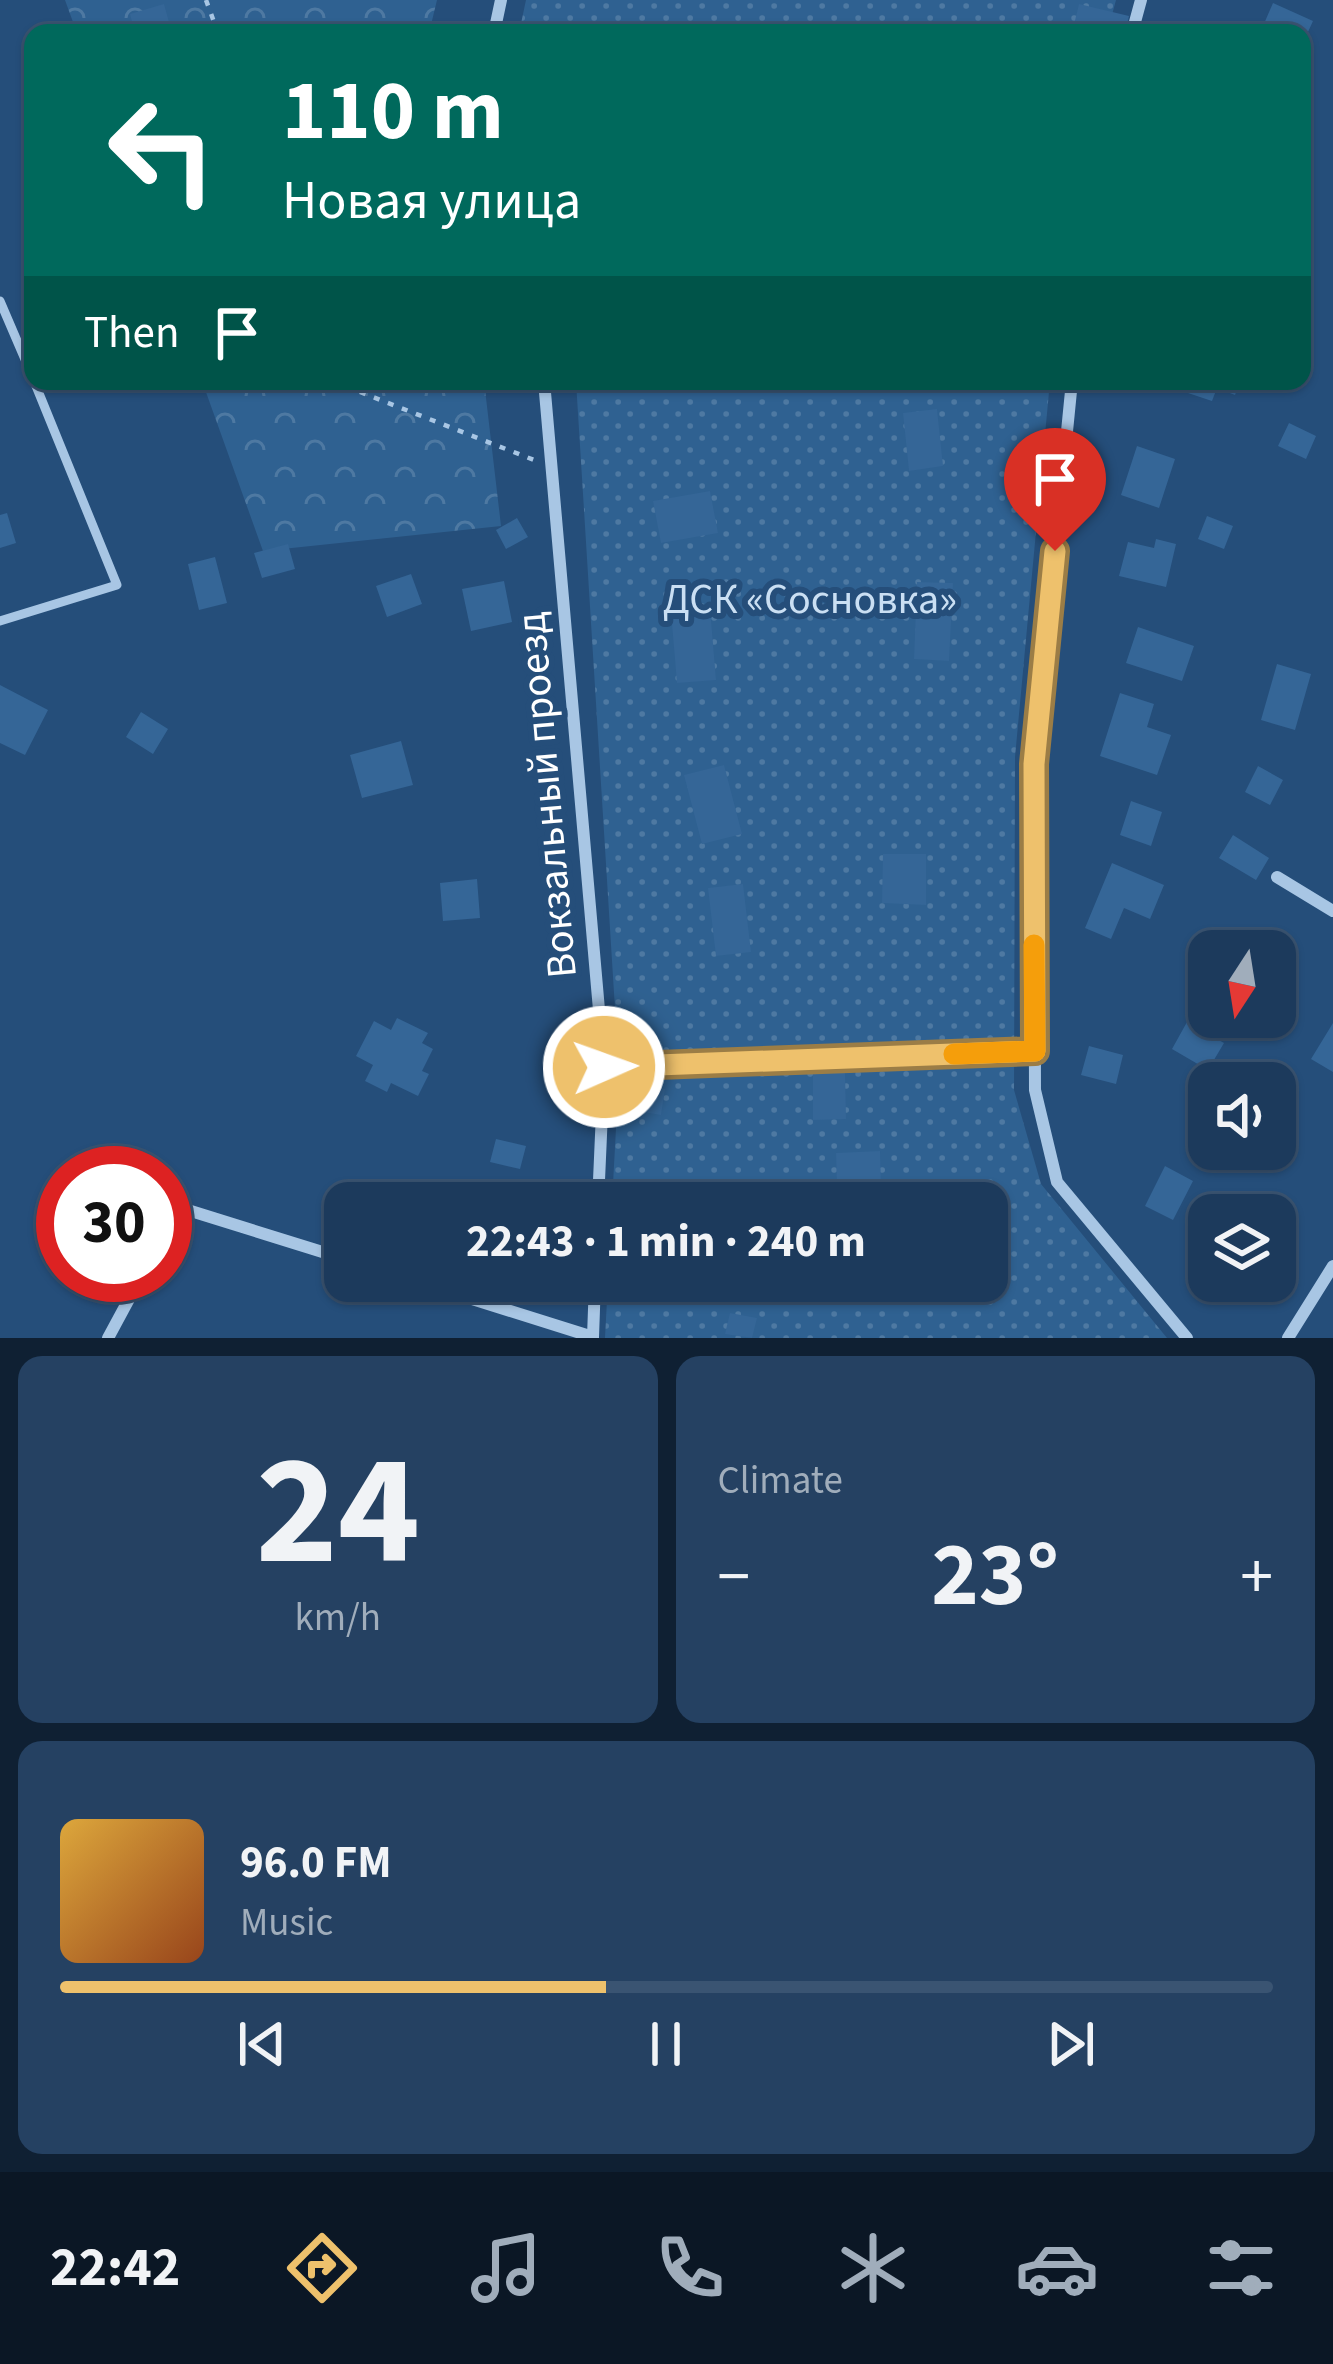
<!DOCTYPE html>
<meta charset="utf-8">
<style>
:root{--surface:#1c3a5c;--page:#254162;--text:#f1f3f6;--muted:#a0adbb;--line:#3a5472;--accent:#eec16c}
body{margin:0;font-family:"Source Sans 3",sans-serif;background:var(--page);color:var(--text);height:100vh;display:flex;flex-direction:column;font-size:45px;white-space:nowrap}
*{box-sizing:border-box;margin:0}
p{font-size:39px;color:var(--muted)}
.icon{flex:none;width:66px;height:66px;fill:none;stroke:currentColor;stroke-width:2;stroke-linecap:round;stroke-linejoin:round}
.map{position:relative;height:1338px;overflow:hidden}
.side{display:flex;flex-direction:column;gap:18px;padding:18px;background:#0f2033;flex:1}
.side>*{flex:none}
.banner{position:absolute;left:24px;top:24px;width:1287px;height:366px;border-radius:24px;box-shadow:0 3px 9px #0004,0 0 0 3px var(--line);background:#00695c;color:#fff;overflow:hidden}
.needle{width:78px;rotate:192deg}
.fabs{position:absolute;left:1188px;top:930px;display:grid;gap:24px}
.fabs a{display:grid;place-items:center;width:108px;height:108px;border-radius:24px;background:var(--surface);box-shadow:0 3px 9px #0004,0 0 0 3px var(--line);font-size:60px}
.speed{position:absolute;left:36px;top:1146px;display:flex;gap:24px;font-size:60px;font-weight:700;text-align:center}
.speed>*{display:grid;place-content:center;width:156px;height:156px;border-radius:50%;background:var(--surface);box-shadow:0 3px 9px #0004,0 0 0 3px var(--line);line-height:1}
.speed .limit{border:18px solid #d22;background:#fff;color:#111}
.pin{position:absolute;display:grid;place-items:center;width:102px;height:102px;color:#fff;margin:-123px -51px;border-radius:50% 50% 50% 0;rotate:-45deg;box-shadow:0 0 12px #0007}
.pin .icon{rotate:45deg}
.me{position:absolute;width:132px;margin:-66px;rotate:88deg;stroke-linejoin:round;filter:drop-shadow(0 0 9px #0008)}
.turn{display:flex;align-items:center;gap:42px;height:252px;padding:0 60px;font-size:54px}
.turn .icon{width:156px;height:156px;stroke-width:2.5}
.turn b{display:block;font-size:84px;line-height:102px}
.then{display:flex;align-items:center;height:114px;padding:0 60px;background:#0003;gap:24px;font-size:45px}
.big{font-size:90px;font-weight:700;line-height:1.1}
.side .widget{flex:1;display:flex;flex-direction:column;justify-content:center;gap:18px;min-width:0;padding:0 42px;border-radius:24px;background:var(--page)}
.side .dial{align-items:center;gap:0}
.dial b{font-size:156px;line-height:1}
.song{display:flex;align-items:center;gap:36px}
.cover{width:144px;height:144px;border-radius:18px;background:linear-gradient(135deg,hsl(40 70% 55%),hsl(20 70% 35%))}
.played{height:12px;border-radius:6px;background:linear-gradient(90deg,var(--accent) 45%,var(--line) 45%)}
.keys{display:flex;justify-content:space-around;direction:ltr}
.heat{display:flex;justify-content:space-between;align-items:center;font-size:66px;direction:ltr}
.side .tiles{flex:1;display:grid;gap:18px;grid-template-columns:1fr 1fr}
.widget:last-child{grid-column:span 2}
.trip{position:absolute;left:324px;top:1182px;width:684px;height:120px;border-radius:24px;background:var(--surface);box-shadow:0 3px 9px #0004,0 0 0 3px var(--line);font-weight:700;line-height:120px;text-align:center}
.menu{display:flex;height:192px;justify-content:space-around;align-items:center;background:#0b1725;color:var(--muted)}
.menu .icon{width:84px;height:84px}
.menu .current{color:var(--accent)}
.menu b{font-size:54px;color:var(--text)}
.map>svg:first-child{display:block}
.grass{fill:url(#grass-dots)}
.forest{fill:url(#forest-crowns)}
.building{fill:#356697}
.lines{fill:none;stroke-linecap:round;stroke-linejoin:round}
.path{stroke:#a8c6e4;stroke-width:4.5;stroke-dasharray:6 9;stroke-linecap:butt}
.lane{stroke:#a8c6e4;stroke-width:9}
.street{stroke:#a8c6e4;stroke-width:12}
.route-casing{stroke:#9b7d46;stroke-width:30}
.route{stroke:#eec16c;stroke-width:21}
.slow{stroke:#f59e0b;stroke-width:21}
.labels{text-anchor:middle;dominant-baseline:central;stroke-width:12;stroke-linejoin:round;paint-order:stroke}
.park-label{font-size:42px;fill:#cadff3;stroke:#254e7a}
.street-label{font-size:42px;fill:#fff;stroke:#254e7a}
</style>
<div class="map">
<svg width="1333" height="1338" viewBox="0 0 1333 1338">
<defs>
<pattern id="grass-dots" width="8" height="8" patternUnits="userSpaceOnUse" patternTransform="scale(3)"><rect width="8" height="8" fill="#2f6191"/><path d="M2 2h.1M6 6h.1" fill="none" stroke="#4e79a2" stroke-width="1.8" stroke-linecap="round"/></pattern>
<pattern id="forest-crowns" width="20" height="18" patternUnits="userSpaceOnUse" patternTransform="scale(3)"><rect width="20" height="18" fill="#2f6191"/><path d="M2 6a3 3 0 1 1 6 0M12 15a3 3 0 1 1 6 0" fill="none" stroke="#4e79a2"/></pattern>
</defs>
<rect width="100%" height="100%" fill="#254e7a"/>
<!-- grass -->
<path class="grass" d="M526,0h590l-9,33h-588z
M576,381h474l-35,376 -1,333 27,94 126,154h-562l3,-57h379v-78h-375l7,-130z"/>
<!-- forest -->
<path class="forest" d="M65,0h372l-8,33h-352z
M202,381h282l17,145 -238,25z"/>
<!-- building -->
<path class="building" d="M1273,3l40,18 -11,24v-12h-42z
M164,4l8,29h-37l-5,-19z
M1079,4l50,12 -4,17h-53z
M1193,381h47l-5,14 -18,-7 -5,13 -24,-8z
M937,409l6,57 -34,5 -6,-58z
M1289,423l27,13 -10,23 -28,-13z
M1137,446l38,13 -16,49 -38,-13z
M710,491l8,42 -57,10 -8,-42z
M7,513l9,30 -16,5v-33z
M1207,516l26,10 -9,23 -26,-10z
M517,518l11,19 -22,12 -10,-19z
M1156,539l20,5 -10,43 -47,-11 9,-34 26,6z
M288,544l7,25 -33,9 -8,-25z
M215,557l12,46 -28,7 -11,-46z
M411,574l11,30 -35,13 -11,-31z
M504,581l8,41 -41,9 -9,-42z
M917,582l36,1 -4,78 -35,-2z
M710,608l6,72 -39,3 -6,-71z
M1138,627l56,19 -12,35 -56,-18z
M1277,664l34,10 -16,56 -34,-10z
M0,685l48,25 -23,45 -25,-12z
M1120,693l34,11 -7,23 24,8 -14,40 -57,-19z
M141,712l27,17 -15,25 -27,-17z
M401,741l12,44 -51,13 -12,-43z
M724,765l18,69 -40,10 -18,-69z
M1258,766l25,14 -13,25 -25,-13z
M1131,801l31,11 -11,34 -31,-11z
M1233,835l36,23 -13,22 -37,-22z
M883,854h43v51l-44,-2z
M1112,863l52,22 -14,34 -26,-11 -13,31 -26,-11z
M477,879l3,39 -37,3 -3,-38z
M743,884l8,68 -35,4 -8,-68z
M1209,951v43l-19,-12z
M397,1018l31,15 -6,10 11,6 -11,22 7,3 -11,22 -27,-13 -4,9 -22,-11 8,-16 -17,-9 18,-35 17,9z
M1187,1022l37,21 -16,27 -36,-21z
M1333,1023v49l-22,-13z
M1089,1046l34,9 -7,29 -35,-9z
M813,1071h32l1,48 -33,1z
M635,1084l30,5 -4,26 -30,-5z
M496,1139l30,7 -6,23 -30,-7z
M880,1151l1,34 -44,2 -1,-34z
M1165,1166l28,15 -20,39 -28,-14z
M1209,1222v48l-20,-12z
M730,1313l27,5 -5,20 -27,-4z"/>
<g class="lines">
<!-- path -->
<path class="path" d="M206,0l12,33
M332,381l202,79"/>
<!-- lane -->
<path class="lane" d="M0,301l33,77
M0,621l117,-36 -83,-204"/>
<!-- street -->
<path class="street" d="M494,33l7,-33
M1132,33l9,-33
M544,381l60,686 -6,136
M1072,381l-38,383 1,326 22,92 130,156
M1277,877l56,34
M604,1067l431,-16
M165,1231l13,-24 167,52
M415,1281l178,56 2,-56
M108,1338l34,-63
M1288,1338l45,-72"/>
</g>
<g class="lines">
<defs>
<path id="route" d="M604,1067l431,-16 -1,-287 21,-213"/>
</defs>
<!-- route casing -->
<use href="#route" class="route-casing"/>
<!-- route -->
<use href="#route" class="route"/>
<!-- slow -->
<path class="slow" d="M954,1054l81,-3 -1,-106"/>
</g>
<g class="labels">
<!-- park labels -->
<g class="park-label">
<text x="810" y="600">ДСК «Сосновка»</text>
</g>
<!-- street labels -->
<g class="street-label">
<text transform="translate(547 795) rotate(-95)">Вокзальный проезд</text>
</g>
</g>
</svg>
<div class="fabs">
<a><svg class="needle" viewBox="-14 -14 28 28"><path d="M0-13l5 13h-10z" fill="#e53935"/><path d="M0 13l5-13h-10z" fill="#a0adbb"/></svg></a>
<a><svg class="icon" aria-label="sound" viewBox="0 0 24 24"><path d="M4 9h4l5-4v14l-5-4H4zM17 9q2 3 0 6"/></svg></a>
<a><svg class="icon" aria-label="layers" viewBox="0 0 24 24"><path d="M12 4l9 5-9 5-9-5zM3 14l9 5 9-5"/></svg></a>
</div>
<div class="speed"><div class="limit">30</div></div>
<div class="pin" style="left:1055px;top:551px;background:#d93025"><svg class="icon" aria-label="arrive" viewBox="0 0 24 24"><path d="M6 21V4h12l-3 4 3 4H6"/></svg></div>
<svg class="me" style="left:604px;top:1067px" viewBox="-20 -20 40 40"><circle r="17" fill="#eec16c" stroke="#fff" stroke-width="3"/><path d="M0-11L8 9 0 5-8 9z" fill="#fff"/></svg>
<div class="trip">22:43 · 1 min · 240 m</div>
<div class="banner">
<div class="turn"><svg class="icon" aria-label="left" viewBox="0 0 24 24"><path d="M17 20v-9H6M10 6l-5 5 5 5"/></svg><div><b>110 m</b>Новая улица</div></div>
<div class="then">Then<svg class="icon" aria-label="arrive" viewBox="0 0 24 24"><path d="M6 21V4h12l-3 4 3 4H6"/></svg></div>
</div>
</div>
<section class="side">
<div class="tiles">
<div class="widget dial"><b>24</b><p>km/h</p></div>
<div class="widget"><p>Climate</p>
<div class="heat"><a>−</a><b class="big">23°</b><a>+</a></div>
</div>
<div class="widget">
<div class="song"><i class="cover"></i><div><b>96.0 FM</b><p>Music</p></div></div>
<div class="played"></div>
<div class="keys"><svg class="icon" aria-label="previous" viewBox="0 0 24 24"><path d="M18 5L8 12l10 7zM5 5v14"/></svg><svg class="icon" aria-label="pause" viewBox="0 0 24 24"><path d="M8 5v14M16 5v14"/></svg><svg class="icon" aria-label="next" viewBox="0 0 24 24"><path d="M6 5l10 7-10 7zM19 5v14"/></svg></div>
</div>
</div>
</section>
<nav class="menu">
<b>22:42</b>
<svg class="icon current" aria-label="directions" viewBox="0 0 24 24"><path d="M12 3l9 9-9 9-9-9zM9 14v-3h6M13 9l2 2-2 2"/></svg>
<svg class="icon" aria-label="music" viewBox="0 0 24 24"><path d="M9 18V5l10-2v13"/><circle cx="6" cy="18" r="3"/><circle cx="16" cy="16" r="3"/></svg>
<svg class="icon" aria-label="phone" viewBox="0 0 24 24"><path d="M5 4h4l2 5-3 2q2 4 5 5l2-3 5 2v4C11 20 4 13 5 4z"/></svg>
<svg class="icon" aria-label="climate" viewBox="0 0 24 24"><path d="M12 3v18M4 7l16 10M4 17L20 7"/></svg>
<svg class="icon" aria-label="car" viewBox="0 0 24 24"><path d="M5 17H2v-5l4-1 3-4h7l3 4 3 1v5h-3M9 17h6M6 11h13"/><circle cx="7" cy="17" r="2"/><circle cx="17" cy="17" r="2"/></svg>
<svg class="icon" aria-label="filters" viewBox="0 0 24 24"><path d="M4 7h16M4 17h16"/><circle cx="9" cy="7" r="2"/><circle cx="15" cy="17" r="2"/></svg>
</nav>
